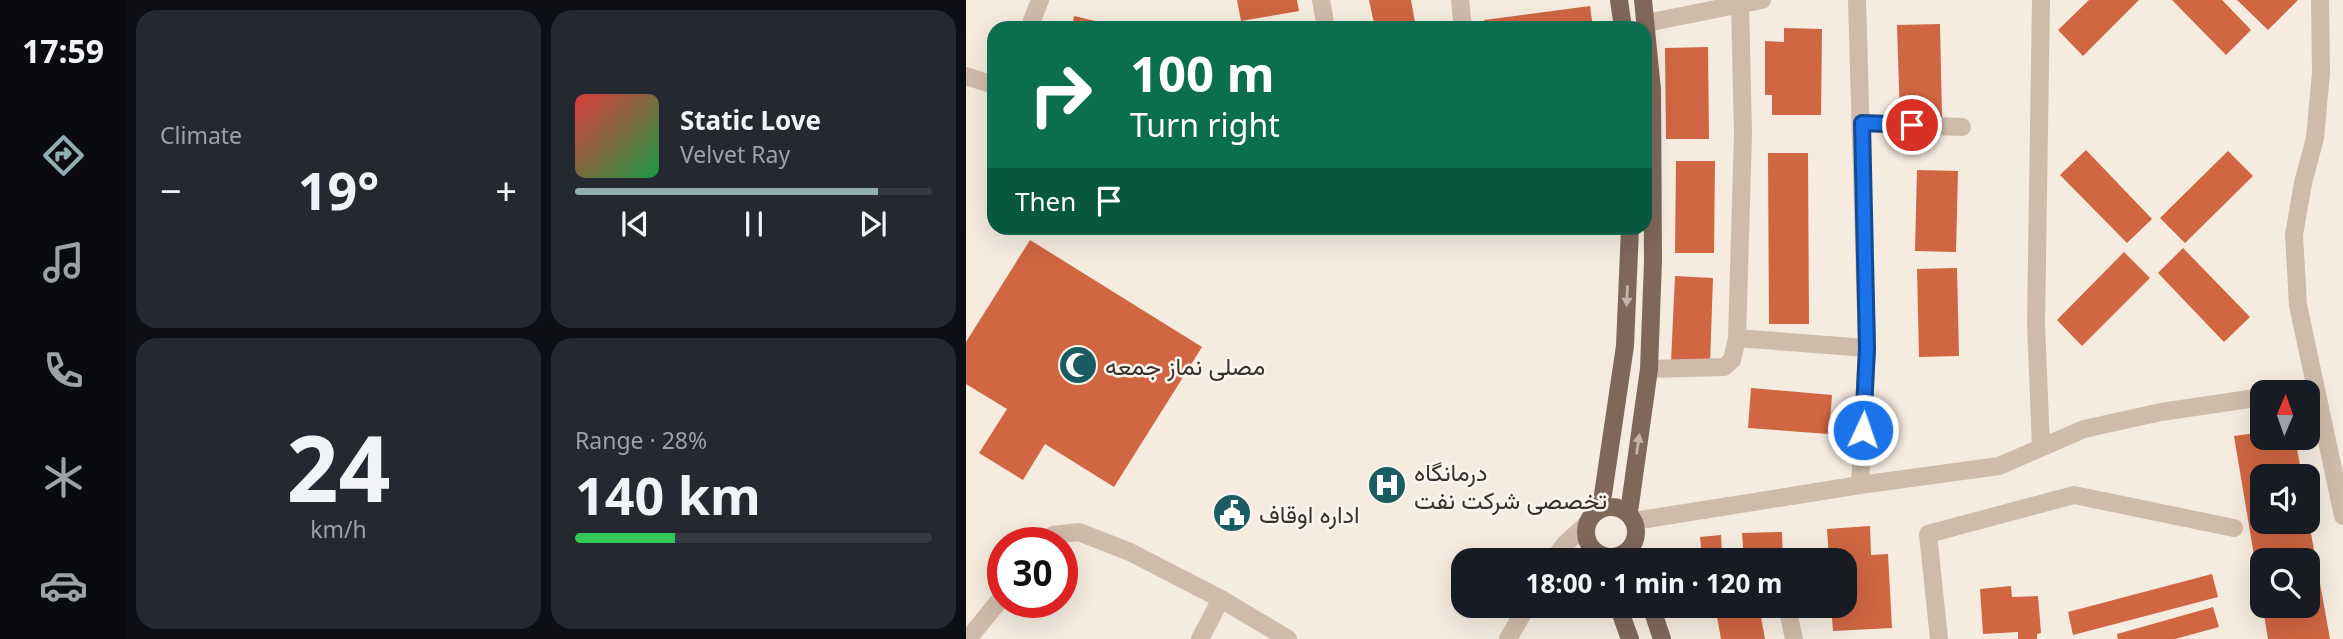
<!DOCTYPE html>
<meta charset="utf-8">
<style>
:root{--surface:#171b24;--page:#242831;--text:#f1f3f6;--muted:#9ea1a6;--line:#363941;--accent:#91afb3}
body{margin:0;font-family:"Noto Sans",Vazirmatn,sans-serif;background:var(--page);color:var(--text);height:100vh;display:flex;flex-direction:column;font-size:26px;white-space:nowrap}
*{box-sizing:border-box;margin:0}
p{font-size:23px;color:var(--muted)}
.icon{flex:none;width:38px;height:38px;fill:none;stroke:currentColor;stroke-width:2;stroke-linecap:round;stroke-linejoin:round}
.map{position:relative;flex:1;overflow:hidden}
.sheet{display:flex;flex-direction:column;gap:10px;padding:10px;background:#0d0f14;width:840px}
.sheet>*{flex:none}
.banner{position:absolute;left:21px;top:21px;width:665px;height:214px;border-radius:21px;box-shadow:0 7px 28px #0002;background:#0b6e4f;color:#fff;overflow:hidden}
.needle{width:46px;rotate:2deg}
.fabs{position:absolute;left:1284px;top:380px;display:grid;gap:14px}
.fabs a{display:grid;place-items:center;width:70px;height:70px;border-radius:14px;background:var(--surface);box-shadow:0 7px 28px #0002;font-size:35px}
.speed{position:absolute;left:21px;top:527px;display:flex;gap:14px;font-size:35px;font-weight:700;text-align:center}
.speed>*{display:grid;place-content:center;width:91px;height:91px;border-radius:50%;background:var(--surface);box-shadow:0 7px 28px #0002;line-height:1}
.speed .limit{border:10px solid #d22;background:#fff;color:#111}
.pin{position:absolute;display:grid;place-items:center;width:60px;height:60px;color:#fff;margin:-30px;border:4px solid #fff;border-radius:50%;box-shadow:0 2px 7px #0007}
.me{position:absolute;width:77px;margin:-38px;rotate:3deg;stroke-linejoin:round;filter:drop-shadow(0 0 5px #0008)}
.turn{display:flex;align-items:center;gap:24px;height:147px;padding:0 28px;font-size:32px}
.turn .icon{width:91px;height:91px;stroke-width:2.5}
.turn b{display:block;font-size:49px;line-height:60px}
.then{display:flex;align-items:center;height:66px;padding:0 28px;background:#0003;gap:14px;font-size:26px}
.big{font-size:52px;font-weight:700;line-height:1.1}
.sheet .tile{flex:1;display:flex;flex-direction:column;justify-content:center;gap:10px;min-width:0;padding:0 24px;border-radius:21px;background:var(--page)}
.sheet .dial{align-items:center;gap:0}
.dial b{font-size:91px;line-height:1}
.song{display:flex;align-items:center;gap:21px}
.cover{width:84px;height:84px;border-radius:10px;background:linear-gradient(135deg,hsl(0 70% 55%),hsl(140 70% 35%))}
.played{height:7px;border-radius:4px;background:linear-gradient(90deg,var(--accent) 85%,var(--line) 85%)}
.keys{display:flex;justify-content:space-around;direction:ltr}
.heat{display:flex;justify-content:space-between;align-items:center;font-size:38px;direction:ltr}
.charge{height:10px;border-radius:5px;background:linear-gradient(90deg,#34c759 28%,var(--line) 0)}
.sheet .tiles{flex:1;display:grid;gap:10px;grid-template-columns:repeat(2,1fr)}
.trip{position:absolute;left:485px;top:548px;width:406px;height:70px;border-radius:21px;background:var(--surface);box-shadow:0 7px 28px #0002;font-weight:700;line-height:70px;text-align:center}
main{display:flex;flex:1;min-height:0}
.tabs{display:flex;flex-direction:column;width:126px;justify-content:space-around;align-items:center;background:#090b0e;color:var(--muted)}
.tabs .icon{width:49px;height:49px}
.tabs .current{color:var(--accent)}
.tabs b{font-size:32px;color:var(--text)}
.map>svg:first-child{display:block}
.building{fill:#d06642;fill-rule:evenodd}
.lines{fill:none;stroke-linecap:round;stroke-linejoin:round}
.minor{stroke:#cfbba9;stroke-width:18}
.major{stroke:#7f675a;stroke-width:18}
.oneway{fill:#c4b5ab}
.route-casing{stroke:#114b97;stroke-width:18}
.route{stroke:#1a73e8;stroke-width:12}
.labels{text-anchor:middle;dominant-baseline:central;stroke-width:5;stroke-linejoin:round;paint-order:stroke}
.poi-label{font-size:24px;fill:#3c302a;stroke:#fcf5ed;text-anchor:start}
</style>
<main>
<nav class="tabs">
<b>17:59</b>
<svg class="icon current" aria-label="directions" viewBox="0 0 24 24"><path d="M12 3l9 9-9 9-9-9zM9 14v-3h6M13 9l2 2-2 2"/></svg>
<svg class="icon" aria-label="music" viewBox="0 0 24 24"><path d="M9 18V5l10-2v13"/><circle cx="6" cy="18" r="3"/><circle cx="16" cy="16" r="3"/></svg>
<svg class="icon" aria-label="phone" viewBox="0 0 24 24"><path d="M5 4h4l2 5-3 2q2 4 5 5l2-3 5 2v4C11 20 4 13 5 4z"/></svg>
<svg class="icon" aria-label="climate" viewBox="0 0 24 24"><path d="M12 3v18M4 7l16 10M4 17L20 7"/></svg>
<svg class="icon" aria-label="car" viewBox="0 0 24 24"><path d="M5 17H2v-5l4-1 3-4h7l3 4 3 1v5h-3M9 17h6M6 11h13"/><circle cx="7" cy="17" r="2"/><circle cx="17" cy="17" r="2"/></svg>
</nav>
<section class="sheet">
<div class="tiles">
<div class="tile"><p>Climate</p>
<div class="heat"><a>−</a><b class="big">19°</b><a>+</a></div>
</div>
<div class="tile">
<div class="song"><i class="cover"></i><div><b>Static Love</b><p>Velvet Ray</p></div></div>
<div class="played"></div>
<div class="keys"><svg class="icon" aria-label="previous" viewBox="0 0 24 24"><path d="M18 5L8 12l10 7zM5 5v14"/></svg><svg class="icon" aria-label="pause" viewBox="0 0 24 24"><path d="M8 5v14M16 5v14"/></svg><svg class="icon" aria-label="next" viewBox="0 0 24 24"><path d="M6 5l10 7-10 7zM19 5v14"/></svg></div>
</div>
<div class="tile dial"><b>24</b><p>km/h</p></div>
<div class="tile"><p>Range · 28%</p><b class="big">140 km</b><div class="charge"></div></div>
</div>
</section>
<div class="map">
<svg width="1377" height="639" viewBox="0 0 1377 639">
<rect width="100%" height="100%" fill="#f5ebdf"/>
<!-- building -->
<path class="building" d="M271,0h60l2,11 -58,10z
M403,0h42l5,28h-41z
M1123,0h50l-56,56 -25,-26z
M1206,0h50l29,30 -25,25z
M1271,0h61l-30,30z
M624,6l3,22h-108l-1,-8z
M108,16l47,11v1h-49z
M974,24l2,93 -42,1 -3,-93z
M818,28l38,1 -1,86h-49v-20h-7v-54l19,1z
M742,47l1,92h-43l-1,-91z
M1120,150l66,69 -25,24 -67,-68z
M1262,151l25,25 -68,67 -25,-25z
M802,153h40l1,171h-40z
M710,161h39l-1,92h-39z
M951,170l41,1 -2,81 -41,-1z
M64,240l172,107 -88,140 -69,-43 -22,36 -44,-27 28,-44 -41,-25v-42z
M1217,248l67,69 -26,25 -66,-69z
M1158,252l26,26 -68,68 -25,-26z
M991,268l2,88 -40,1 -2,-88z
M709,276l38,2 -3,86 -39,-2z
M785,388l81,7 -3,39 -81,-6z
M1297,432v6h32l7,38h-39v46h46l21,117h-62l-34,-203zM1297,560h45v46h-45z
M904,526l1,29 17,-1 4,74 -59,3 -2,-25h13v-46h-15l-2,-31z
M816,532l1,28h-39l-2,-27z
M755,535l1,20 -20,2 -2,-20z
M1246,574l6,23 -145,38 -5,-23z
M1045,586l1,11 26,-1 3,37 -4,1v5h-19v-7l-35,2 -3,-45z
M749,606h44l6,33h-44z
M1247,607l6,20 -44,12h-57l-1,-5z"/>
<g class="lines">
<!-- minor -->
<path class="minor" d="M355,0l5,28
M494,0l3,28
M891,0l10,348 -7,137
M1075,0l-5,324 5,123
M1354,0l1,73 -6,65 -12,45 -9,52 4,70 45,211
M680,23l116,-23
M63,28l11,-28
M0,76l28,9
M896,123l100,4
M771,338l130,10
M683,369l75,-2 8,-7 5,-22 6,-204 -3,-131
M1332,392l18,-3
M668,521l226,-36 139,-19 85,-37 77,-17 102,-15
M81,542l6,-7 26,-3 51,20 91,47 67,40
M587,560l12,-16 21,-19
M821,606l7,33
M2,639l35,-43
M234,639l21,-40
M542,639l19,-33
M973,639l-11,-105 146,-39 160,33"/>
<!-- major -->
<path class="major" d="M653,0l4,28
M620 532a25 25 0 1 1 50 0a25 25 0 1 1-50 0Z
M635,508l24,-162 5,-118
M663,512l20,-143 4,-108 -1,-171 -9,-90
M652,606l12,33
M685,606l11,33"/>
</g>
<!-- one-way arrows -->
<defs><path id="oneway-solid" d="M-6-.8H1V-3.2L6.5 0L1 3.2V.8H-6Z" transform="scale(1.75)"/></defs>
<g class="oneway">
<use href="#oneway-solid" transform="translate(661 296) rotate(93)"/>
<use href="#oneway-solid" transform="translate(672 444) rotate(-82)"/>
</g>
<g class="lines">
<defs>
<path id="route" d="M897,430l4,-82 -5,-225 50,2"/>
</defs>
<!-- route casing -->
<use href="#route" class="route-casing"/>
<!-- route -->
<use href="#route" class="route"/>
</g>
<!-- icons -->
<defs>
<symbol id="mosque-disc" viewBox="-11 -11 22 22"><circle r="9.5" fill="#1b5c62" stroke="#fcf5ed"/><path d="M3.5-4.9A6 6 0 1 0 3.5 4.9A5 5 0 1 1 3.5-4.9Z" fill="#fff"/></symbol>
<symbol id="hospital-disc" viewBox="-11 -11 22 22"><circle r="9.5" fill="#1b5c62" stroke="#fcf5ed"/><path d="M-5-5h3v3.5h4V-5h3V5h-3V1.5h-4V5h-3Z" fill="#fff"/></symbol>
<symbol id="civic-disc" viewBox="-11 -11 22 22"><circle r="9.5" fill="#1b5c62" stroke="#fcf5ed"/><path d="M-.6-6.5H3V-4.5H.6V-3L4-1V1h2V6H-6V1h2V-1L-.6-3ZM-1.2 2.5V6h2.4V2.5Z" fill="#fff"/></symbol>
</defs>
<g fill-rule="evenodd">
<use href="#mosque-disc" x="90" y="343" width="44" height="44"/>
<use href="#hospital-disc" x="399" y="463" width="44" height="44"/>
<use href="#civic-disc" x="244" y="491" width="44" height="44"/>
</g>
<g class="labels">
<!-- poi labels -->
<g class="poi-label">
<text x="139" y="365">مصلی نماز جمعه</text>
<text x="448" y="471">درمانگاه<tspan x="448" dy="28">تخصصی شرکت نفت</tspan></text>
<text x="293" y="513">اداره اوقاف</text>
</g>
</g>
</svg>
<div class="fabs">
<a><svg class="needle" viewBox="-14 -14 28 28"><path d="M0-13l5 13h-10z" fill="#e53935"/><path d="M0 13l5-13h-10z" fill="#9ea1a6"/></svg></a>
<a><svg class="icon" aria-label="sound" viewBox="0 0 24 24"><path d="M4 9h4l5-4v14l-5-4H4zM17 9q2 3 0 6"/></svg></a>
<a><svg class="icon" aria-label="search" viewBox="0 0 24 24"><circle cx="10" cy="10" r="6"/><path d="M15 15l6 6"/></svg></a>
</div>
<div class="speed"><div class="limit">30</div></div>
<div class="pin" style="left:946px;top:125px;background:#d93025"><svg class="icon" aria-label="arrive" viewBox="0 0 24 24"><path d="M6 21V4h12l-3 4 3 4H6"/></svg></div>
<svg class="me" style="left:897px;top:430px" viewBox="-20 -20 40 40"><circle r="17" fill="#1a73e8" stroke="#fff" stroke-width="3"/><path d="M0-11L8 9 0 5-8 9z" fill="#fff"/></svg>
<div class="trip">18:00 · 1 min · 120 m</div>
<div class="banner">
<div class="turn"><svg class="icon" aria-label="right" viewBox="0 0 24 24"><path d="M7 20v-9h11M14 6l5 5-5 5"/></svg><div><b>100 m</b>Turn right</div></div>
<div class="then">Then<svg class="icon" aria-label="arrive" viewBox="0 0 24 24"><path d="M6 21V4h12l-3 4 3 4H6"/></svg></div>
</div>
</div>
</main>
